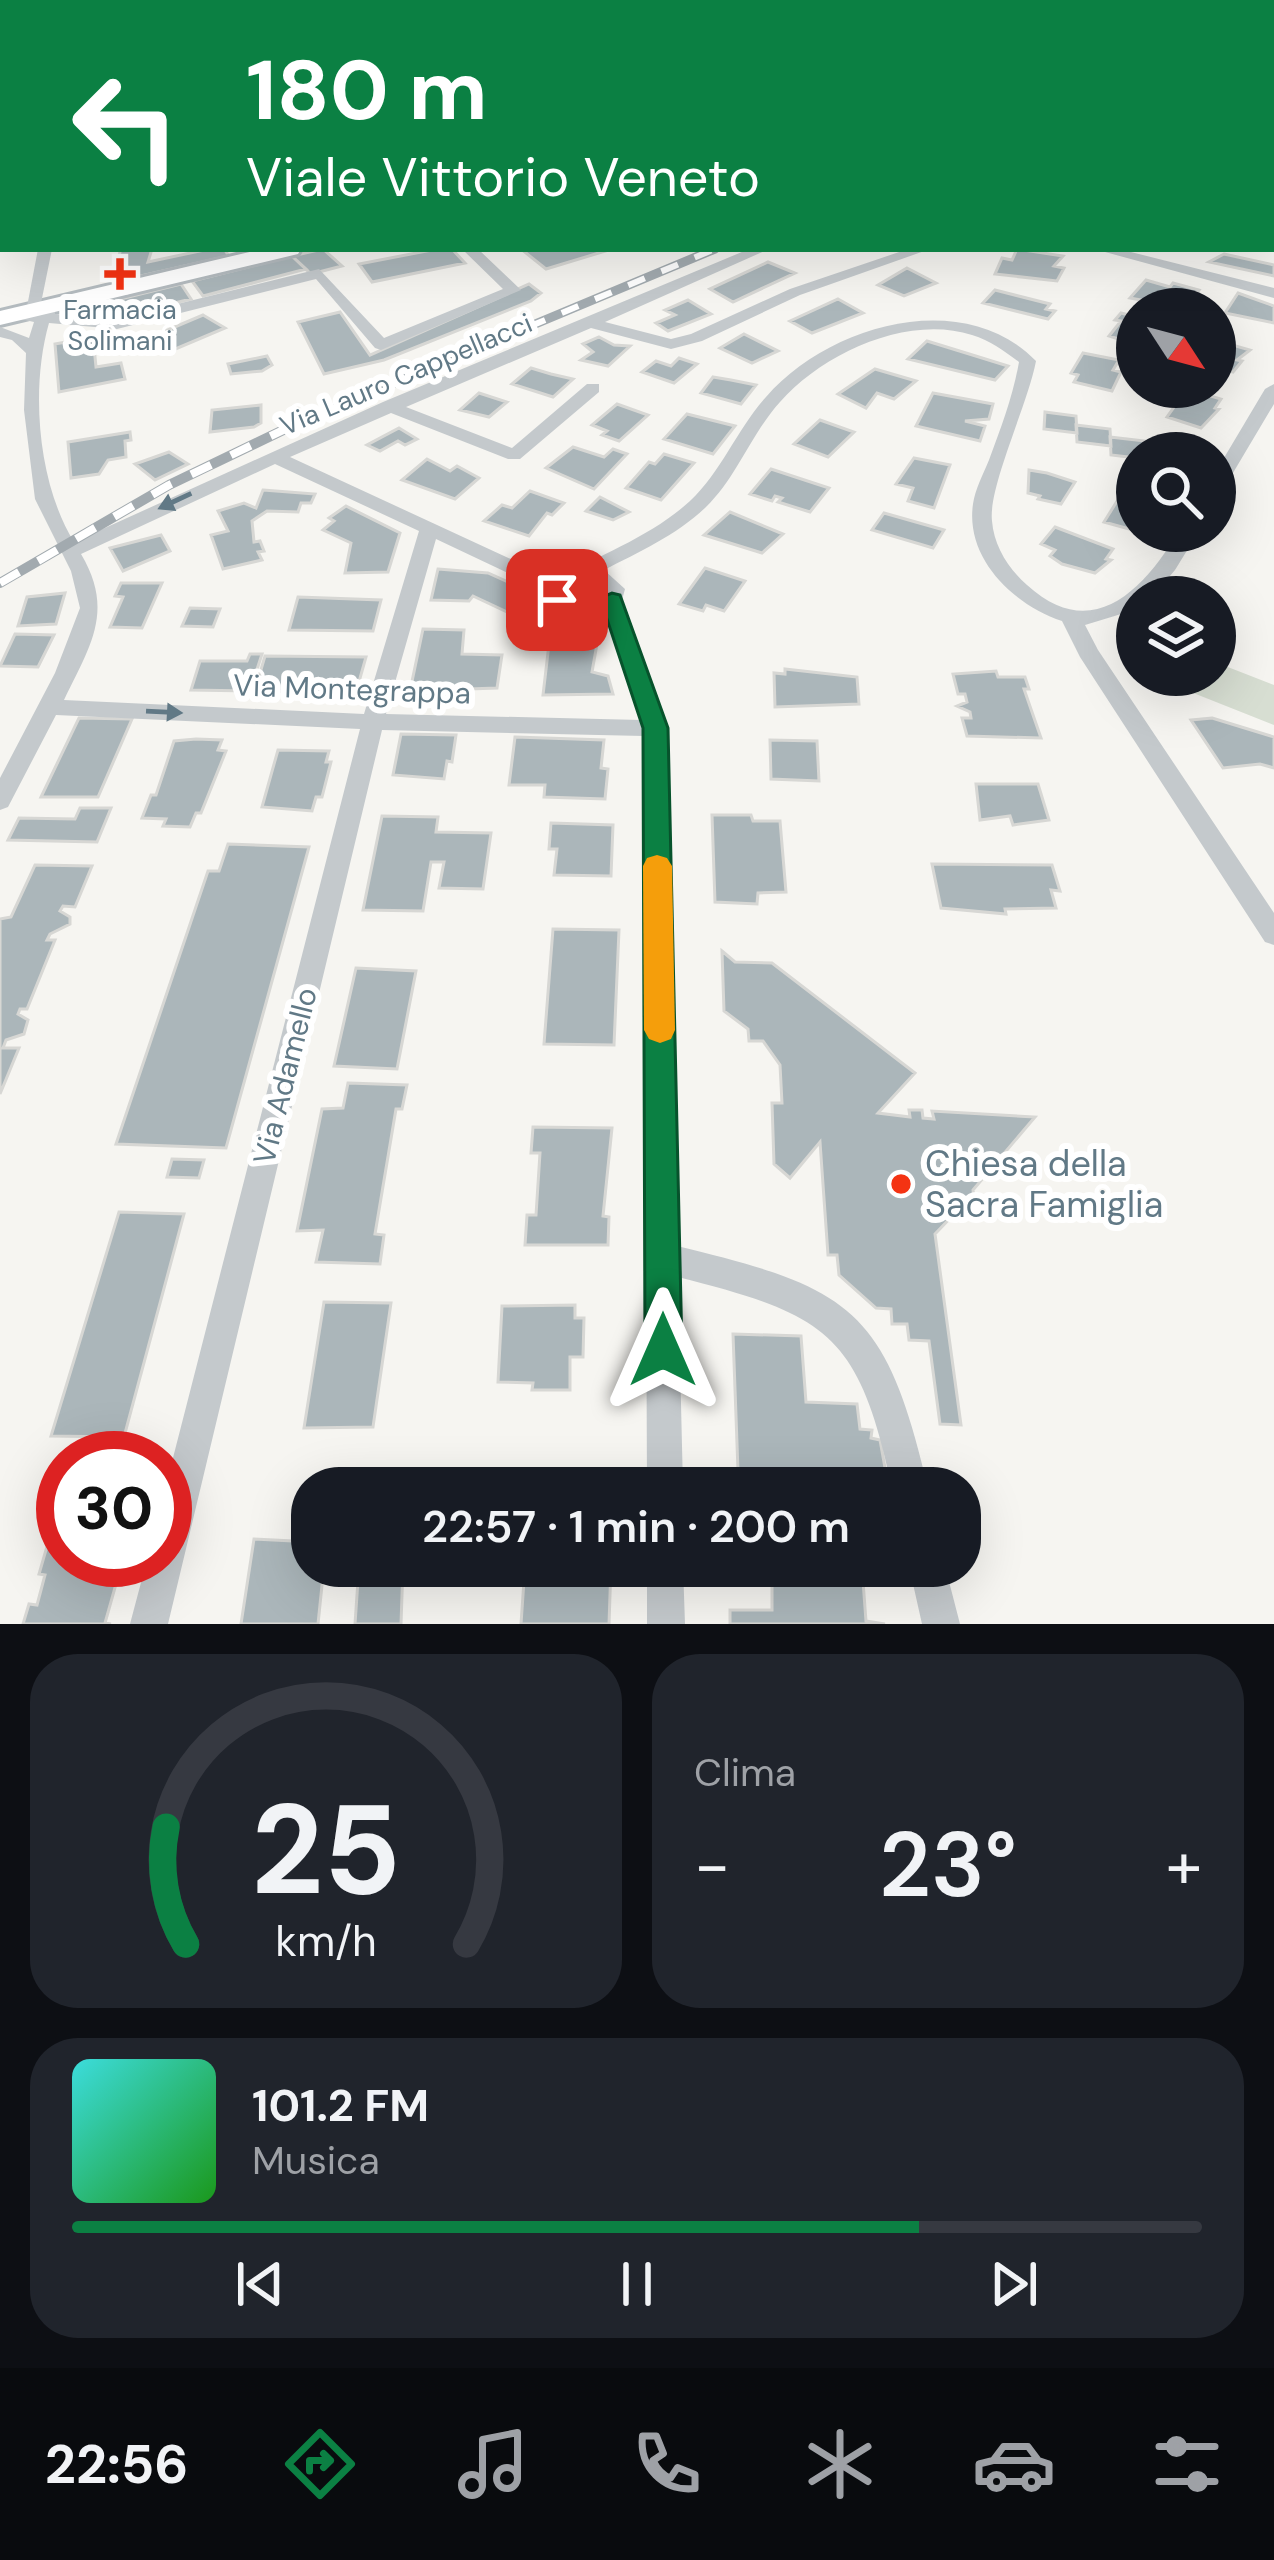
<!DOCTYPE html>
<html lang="it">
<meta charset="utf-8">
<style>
:root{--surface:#171b24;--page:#20242c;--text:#f1f3f6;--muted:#9ea1a6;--line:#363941;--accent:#0b8043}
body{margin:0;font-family:"DM Sans",sans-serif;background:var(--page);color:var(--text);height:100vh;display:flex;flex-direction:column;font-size:45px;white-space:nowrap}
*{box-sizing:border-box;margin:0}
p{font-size:39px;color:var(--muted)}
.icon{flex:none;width:66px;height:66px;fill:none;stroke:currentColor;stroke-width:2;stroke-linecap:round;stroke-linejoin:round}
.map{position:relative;height:1624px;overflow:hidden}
.drawer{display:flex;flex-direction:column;gap:30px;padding:30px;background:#0d0f14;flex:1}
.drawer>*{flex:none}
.guide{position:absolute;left:0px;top:0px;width:1275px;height:252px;box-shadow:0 12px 48px #0002;background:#0b8043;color:#fff;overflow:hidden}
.needle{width:78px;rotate:126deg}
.buttons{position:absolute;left:1116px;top:288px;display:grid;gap:24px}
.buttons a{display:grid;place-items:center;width:120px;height:120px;border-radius:50%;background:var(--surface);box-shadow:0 12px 48px #0002;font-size:60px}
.speed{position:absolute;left:36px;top:1431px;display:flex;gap:24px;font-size:60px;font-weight:700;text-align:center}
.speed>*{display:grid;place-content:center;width:156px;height:156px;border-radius:50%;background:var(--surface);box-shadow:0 12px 48px #0002;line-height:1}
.speed .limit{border:18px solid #d22;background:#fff;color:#111}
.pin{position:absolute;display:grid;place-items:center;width:102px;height:102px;color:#fff;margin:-51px;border-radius:24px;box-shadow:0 6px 18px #0006}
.me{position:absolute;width:132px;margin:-66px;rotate:0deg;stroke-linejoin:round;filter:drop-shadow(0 0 9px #0008)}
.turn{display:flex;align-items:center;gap:42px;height:252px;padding:0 48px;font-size:54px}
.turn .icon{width:156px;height:156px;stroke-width:2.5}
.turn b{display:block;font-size:84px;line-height:102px}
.big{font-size:90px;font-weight:600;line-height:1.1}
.drawer .widget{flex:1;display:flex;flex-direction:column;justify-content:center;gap:18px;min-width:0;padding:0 42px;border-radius:48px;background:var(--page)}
.drawer .dial{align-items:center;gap:0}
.dial svg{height:312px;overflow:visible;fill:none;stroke:var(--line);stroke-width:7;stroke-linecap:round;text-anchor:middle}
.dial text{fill:var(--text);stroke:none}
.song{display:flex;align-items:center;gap:36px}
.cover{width:144px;height:144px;border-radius:18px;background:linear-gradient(135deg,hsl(180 70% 55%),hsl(120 70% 35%))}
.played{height:12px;border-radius:6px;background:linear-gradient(90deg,var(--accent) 75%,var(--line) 75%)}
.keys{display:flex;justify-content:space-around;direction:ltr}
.heat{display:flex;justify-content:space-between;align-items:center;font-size:66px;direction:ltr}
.drawer .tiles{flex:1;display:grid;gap:30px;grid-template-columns:1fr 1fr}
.widget:last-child{grid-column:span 2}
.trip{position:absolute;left:291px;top:1467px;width:690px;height:120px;border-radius:48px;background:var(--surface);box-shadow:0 12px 48px #0002;font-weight:600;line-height:120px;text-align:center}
.tab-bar{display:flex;height:192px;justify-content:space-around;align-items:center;background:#090b0e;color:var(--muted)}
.tab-bar .icon{width:84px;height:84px}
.tab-bar .current{color:var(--accent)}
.tab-bar b{font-size:54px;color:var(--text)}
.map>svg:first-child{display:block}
.green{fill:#d7ded2}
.building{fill:#abb6ba;stroke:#d7d7d4;stroke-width:3}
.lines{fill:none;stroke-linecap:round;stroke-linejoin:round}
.secondary-casing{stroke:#b4bbbf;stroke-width:6}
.street{fill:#c4c9cc;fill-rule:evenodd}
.secondary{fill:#fff;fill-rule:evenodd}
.rail-far1-casing{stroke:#a2aaaf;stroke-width:9}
.rail-casing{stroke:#a2aaaf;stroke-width:10}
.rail-far1{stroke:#fff;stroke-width:6;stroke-dasharray:18;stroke-linecap:butt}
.rail{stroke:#fff;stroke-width:8;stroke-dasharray:22;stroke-linecap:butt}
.oneway{fill:#617986}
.route{fill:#0b8043;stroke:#07532c;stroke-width:3}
.slow{fill:#f59e0b}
.poi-dot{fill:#f43313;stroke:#fff;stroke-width:4.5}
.labels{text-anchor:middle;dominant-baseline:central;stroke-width:12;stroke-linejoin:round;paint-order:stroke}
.far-poi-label{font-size:27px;fill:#617986;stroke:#fff}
.far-street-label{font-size:27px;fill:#617986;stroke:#fff}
.street-label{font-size:30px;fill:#617986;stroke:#fff}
.near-poi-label{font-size:36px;fill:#617986;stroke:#fff;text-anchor:start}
</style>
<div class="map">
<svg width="1274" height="1624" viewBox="0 0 1274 1624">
<rect width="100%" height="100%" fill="#f6f5f1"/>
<!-- green -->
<path class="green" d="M1215,662l59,23v40l-126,-50h67z"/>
<!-- building -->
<path class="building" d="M121,249h31l-4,13 61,-13h15l5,7 -119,27z
M323,249l19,17 -31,8 -19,-18z
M437,249h15l13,14 -93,19 -13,-18z
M521,249h91l-66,20z
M1017,249l46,7 -9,10 10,2 -7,13 -62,-7 7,-16 10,2z
M1224,254l50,11v11l-65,-14z
M292,256l14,13 -103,27 -11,-15z
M768,262l27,11 -62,29 -23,-13z
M907,268l29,15 -32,13 -26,-11z
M1146,280l24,7 3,-4 26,7 -14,18 -55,-10z
M181,284l10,15 -74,18 -9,-15z
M529,284l12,9 -10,8 -147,59 -60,14 -26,-52 42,-10 30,43z
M995,290l55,14 -4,5 9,2 -7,8 -65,-16z
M1238,293l36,13v17l-49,-10z
M838,299l25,14 -51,20 -22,-12z
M688,300l23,14 -43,17 -12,-8 19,-8 -10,-5z
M1121,313l16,4v28l-28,-9 12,-15 -6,-1z
M203,315l22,13 -52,22 -22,-13z
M744,334l34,17 -26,12 -32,-15z
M93,337l3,30 25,-4 4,16 -66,13 -4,-48z
M599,337l15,8 16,1 -22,20 -27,-6 12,-8 -10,-8z
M1215,340l35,10 -13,10 5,1 -9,11 -18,-5z
M927,341l39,12 42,13 -13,14 -87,-21z
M1083,353l36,7 -6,10 8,2 -9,19 -38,-9 4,-7 -7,-2z
M267,356l5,9 -10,6 -31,3 -3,-10z
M679,358l18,6 -23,19 -32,-11 14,-11 15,5z
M531,368l20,6 22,5 -20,18 -41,-13z
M875,369l41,12 -22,18 -17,-6 -11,15 -28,-14z
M713,377l18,3 25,5 -15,19 -40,-11z
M1187,389l34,10 -6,9 4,1 -18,19 -34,-11z
M479,393l28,9 -18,15 -29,-7z
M933,393l60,11 -4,15 -24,2 20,5 -5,15 -64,-15z
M617,404l31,11 -29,26 -17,-6 5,-4 -15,-6z
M261,405v18l-7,4 -44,5 2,-22z
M1045,412l31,4 1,17 -33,-4z
M687,414l48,12 -22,28 -49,-15z
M820,420l34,12 -26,25 -34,-13z
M1076,425l34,4 1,17 -34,-4z
M399,428l18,11 -12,6 -7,-4 -18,10 -13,-6z
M130,432l1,8 -6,1 1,16 -18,3 -9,14 -28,4 -3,-36z
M1110,437l35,4 1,12h-9v5l-26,-3z
M573,447l31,10 9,-8 14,5 -33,35 -48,-21z
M169,452l19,12 -33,16 -20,-16z
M664,454l30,9 -33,37 -35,-12 23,-26 6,2z
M914,458l36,7 -16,43 -26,-7 5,-13 -17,-4z
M427,459l23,12 7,-5 22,12 -24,21 -53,-19z
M771,469l58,19 -19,24 -32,-10 4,-4 -7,-2 -3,5 -22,-7z
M1029,470l18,3 28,9 -14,22 -23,-5 2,-3 -12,-3z
M263,490l52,4 -4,9h-10l-3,9 -31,-1 -15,10 2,21 6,-1 4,10 -6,1 4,8 -39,9 -12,-34 17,-4 -10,-20 26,-8 12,5z
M530,491l34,12 -12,12 -5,-2 -18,23 -45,-15 18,-16 10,3z
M600,497l29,15 -16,8 -27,-9z
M1119,498l18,6 3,28 -36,-10z
M346,506l54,27 -12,39 -43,1 6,-30 -28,-13 11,-9 -5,-3z
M730,512l53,22 -21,19 -58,-18z
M884,513l60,17 -11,18 -61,-18z
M1055,527l58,22 -7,10 5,1 -16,13 -33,-9 -12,-8 5,-6 -14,-6z
M161,535l9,16 -47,20 -13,-23z
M705,568l40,13 -21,30 -18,-6 -3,6 -24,-7z
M438,569l50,4 49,22 -10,9 11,4 -14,12 -51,-24 -4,5 -38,-1z
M121,583h41l-20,45 -32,-1 13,-30 -8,-1z
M65,593l-9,31 -38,2 9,-29z
M298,597l83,3 -8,31 -84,-1z
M190,608l30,1 -7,18 -31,-1z
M423,629l41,1 -2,24 40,1 -5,33 -87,3z
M15,634l39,1 -16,32 -38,-1z
M549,644h48l-5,28 16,4 5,18 -70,1z
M250,654h12l-12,37 -59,-1 9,-29h47z
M265,656l101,1 -11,39 -100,-6z
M785,669l72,8 2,27 -84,3 -1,-34 11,1z
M996,671l2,6h27l4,12h-5l17,49 -74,-2 -5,-18h9l-1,-6 -13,-6 10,-4 -2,-8h-7l-5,-20z
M79,718l53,1 -34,78h-57z
M1212,718l62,19v31l-14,-4 -37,4 -32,-48z
M401,734l55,1 -4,27 -5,-1 -3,18 -51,-4z
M515,737l89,3 -3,28 7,1 -3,30 -61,-2 1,-12h-36z
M196,739l26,1 -4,10 8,1 -25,62h-5l-6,14 -27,-1 3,-7 -24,-1 9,-23h5l18,-54z
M770,740l47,1 2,40 -48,-2z
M278,750l51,1 -3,11h5l-9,35h-6l-4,14 -50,-4z
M976,784h62l11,36 -36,5 -3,-9 -30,4z
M80,808h31l-14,34 -89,-2 11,-22 56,1z
M712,815h39l2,6h27l6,71 -28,1 -1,11 -42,-2z
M382,816l56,1 -2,15 55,1 -8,56 -44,-1 5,-26h-13l-8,49 -60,-1z
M551,823l62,2 -2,51 -57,-1 3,-26h-8z
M228,844l81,3 -83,301 -110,-4 92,-273h11z
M932,864l120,1 8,26 -9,-1 5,18 -51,1 1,5 -65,-6z
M35,865l57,1 -17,41 -12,-1 -3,5 10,6v7l-20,10 -3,6h8l-28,69h-7l-2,5 10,6 -4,14 -18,6 -3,8h16l-19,46v-175l11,-2z
M553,929l66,1 -5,115 -70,-1z
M722,951l13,11 37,1 143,110 -37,40 32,4 -1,-7h13l1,8 11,1 -2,-8 103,6 -62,73 3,22 -19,-1 -22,23 26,191 -21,-1 -11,-83 -20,-1 -2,-16h-15l-1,-15 -15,-1 -37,-33 -2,-20h-9l-8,-113 -30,36 -16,-14 -2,-61h10l-2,-38 -17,-24h-14l-1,-12 -24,-18z
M356,968l60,3 -19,98 -63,-3z
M348,1083l59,2 -5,24h-6l-21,125 9,1 -4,29 -64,-2 7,-32 -26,1 25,-122 21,-1z
M533,1127l79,1 -9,88 6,1 -1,28h-83l2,-30h9l4,-62h-9z
M172,1159l32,1 -5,18 -32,-1z
M119,1212l65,2 -60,223 -73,-1z
M324,1302l67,1 -18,124 -69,1z
M575,1305v13h9l-1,39h-13v33h-38l1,-7 -35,-1 4,-76z
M733,1334l68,2 5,66 51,2 3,25 12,1 -1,8 9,2 7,39h-116l-1,-9 -32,1z
M50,1536h13v24h66l-7,25 -6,-1 -11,39 6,1h-88l6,-20 8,1 8,-30 -6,-1z
M254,1539l58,3v24h12l-6,58h-77z
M359,1566h44l-2,58h-46z
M525,1566h86l-2,58h-88z
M772,1580l91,1 3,40 19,3h-155v-14h42z"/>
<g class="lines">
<defs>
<path id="secondary" d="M262,249h39l-3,5 -298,71v-14z"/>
</defs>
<!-- secondary casing -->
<use href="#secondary" class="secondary-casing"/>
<!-- street -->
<path class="street" d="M688,0h10l1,3h-10z
M758,0h34l4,3h-34z
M837,0h46v1l-50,2z
M907,0h11l2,3h-11z
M0,24h3l-3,8z
M0,76h3v8h-3z
M1272,97h2v8h-2z
M0,136h3v8h-3z
M1272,171h2l-2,9z
M0,232h3l-3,9z
M38,249h14l-13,64 10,-7 6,2v6l62,5 202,-50 65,69 119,-49 -41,-40h16l43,41 -140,60 -6,-2 -59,-69 -199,50 -68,-6c-19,66 -11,161 25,219l309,-140 366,-153h20l-164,73 66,17 20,-5 99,-45 118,-40h22l-130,46 -98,46 -31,8 -80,-21 -185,79 106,41 75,-64h12v8l-79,67h-12l-117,-46 -101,44 266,123c45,-26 96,-44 134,-79 32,-30 47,-72 76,-104 62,-72 197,-111 270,-36 -8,43 -48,126 -44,160 2,25 16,47 35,64 66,60 117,4 152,-54h20l-24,39 -23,27h-15v11l-6,3 -46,14 13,25 176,263v32l-9,-3 -185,-285 -18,-36c-48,-16 -97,-62 -89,-117 2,-15 10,-29 16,-44 12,-32 24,-64 30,-98 -15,-11 -28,-21 -47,-27 -64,-21 -149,18 -192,67 -29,32 -43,75 -74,105 -29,28 -67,45 -102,63l21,19 -3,11 44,128 11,518c175,42 209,63 251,242h-36c-33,-154 -64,-173 -214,-211l5,211h-36l-3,-752 -262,-6 -214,894h-38l17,-64h18v-71l195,-760 -304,-14 -48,92 -8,3v-32l55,-105 25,-65 -9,-37 -36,-72 -11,-89 2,-57 -14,-13 -12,-3v-10l29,11 5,-16 -27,-6 8,-5 11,1zM275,464l144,67 -55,183 -300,-14c26,-54 51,-89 17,-146zM436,539l112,53 7,18 33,9 18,-7 35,108 -255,-6zM585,581h8l11,10 -1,5 -17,9 -15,-4 -3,-11z
M1094,249h25l155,39v10z
M1274,384v20l-50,84 -9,6v-21l50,-84z
M647,1566h36l2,58h-38z
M909,1566h36l15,58h-38z"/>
<!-- secondary -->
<use href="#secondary" class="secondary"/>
<defs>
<path id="rail-far1" d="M296,424l419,-175"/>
<path id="rail" d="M0,583l169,-98 133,-64"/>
</defs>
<!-- rail-far1 casing -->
<use href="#rail-far1" class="rail-far1-casing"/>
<!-- rail casing -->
<use href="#rail" class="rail-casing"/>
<!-- rail-far1 -->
<use href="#rail-far1" class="rail-far1"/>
<!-- rail -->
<use href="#rail" class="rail"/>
</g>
<!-- one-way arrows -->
<defs><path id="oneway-solid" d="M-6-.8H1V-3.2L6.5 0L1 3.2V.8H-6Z" transform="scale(3)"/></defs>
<g class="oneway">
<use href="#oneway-solid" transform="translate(175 501) rotate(155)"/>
<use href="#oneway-solid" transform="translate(164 712) rotate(3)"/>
</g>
<!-- route -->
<path class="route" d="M557,593l28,11 27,-11 8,2 48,133 14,622 -6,13 -13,5 -13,-5 -5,-13 -2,-622 -38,-115c-22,11 -44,6 -60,-13z"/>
<!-- slow -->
<path class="slow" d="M657,855l10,3 5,8 3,164 -4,9 -11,4 -11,-4 -5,-9 -1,-164 4,-8z"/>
<!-- markers -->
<g class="poi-dot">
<path d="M114 256h12v12h12v12h-12v12h-12v-12h-12v-12h12z"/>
<circle cx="901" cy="1184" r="12"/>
</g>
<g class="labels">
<!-- far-poi labels -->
<g class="far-poi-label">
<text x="120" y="309">Farmacia<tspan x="120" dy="31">Solimani</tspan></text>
</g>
<!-- far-street labels -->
<g class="far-street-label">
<text transform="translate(406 374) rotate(-23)">Via Lauro Cappellacci</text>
</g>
<!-- street labels -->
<g class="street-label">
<text transform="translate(352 689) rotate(2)">Via Montegrappa</text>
<text transform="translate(285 1076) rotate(-76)">Via Adamello</text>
</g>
<!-- near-poi labels -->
<g class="near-poi-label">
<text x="925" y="1163">Chiesa della<tspan x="925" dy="41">Sacra Famiglia</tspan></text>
</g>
</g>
</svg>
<div class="buttons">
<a><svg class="needle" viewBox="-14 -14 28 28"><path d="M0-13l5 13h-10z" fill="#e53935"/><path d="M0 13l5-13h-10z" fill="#9ea1a6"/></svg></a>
<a><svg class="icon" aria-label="search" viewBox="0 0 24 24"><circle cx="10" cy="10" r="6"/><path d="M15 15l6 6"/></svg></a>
<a><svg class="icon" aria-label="layers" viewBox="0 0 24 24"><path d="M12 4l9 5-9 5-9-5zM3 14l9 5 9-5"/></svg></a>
</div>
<div class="speed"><div class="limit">30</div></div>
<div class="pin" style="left:557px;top:600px;background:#d93025"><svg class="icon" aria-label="arrive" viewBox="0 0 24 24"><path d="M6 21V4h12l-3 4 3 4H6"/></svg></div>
<svg class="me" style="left:663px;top:1350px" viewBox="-20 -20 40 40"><path d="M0-17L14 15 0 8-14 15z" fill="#0b8043" stroke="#fff" stroke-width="4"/></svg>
<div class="trip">22:57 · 1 min · 200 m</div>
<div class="guide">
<div class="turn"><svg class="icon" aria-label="left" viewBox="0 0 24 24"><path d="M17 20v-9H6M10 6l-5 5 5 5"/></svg><div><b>180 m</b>Viale Vittorio Veneto</div></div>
</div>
</div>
<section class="drawer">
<div class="tiles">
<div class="widget dial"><svg viewBox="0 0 100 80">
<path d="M14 69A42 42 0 1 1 86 69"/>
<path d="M14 69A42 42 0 0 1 9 39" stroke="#0b8043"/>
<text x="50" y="56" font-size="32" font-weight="700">25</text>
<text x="50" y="72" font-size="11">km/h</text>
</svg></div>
<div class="widget"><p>Clima</p>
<div class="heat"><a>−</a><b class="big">23°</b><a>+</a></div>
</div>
<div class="widget">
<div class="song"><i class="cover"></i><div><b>101.2 FM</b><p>Musica</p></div></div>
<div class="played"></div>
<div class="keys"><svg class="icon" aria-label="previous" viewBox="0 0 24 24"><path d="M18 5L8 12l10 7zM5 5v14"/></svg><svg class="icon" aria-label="pause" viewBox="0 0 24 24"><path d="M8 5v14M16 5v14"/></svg><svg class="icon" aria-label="next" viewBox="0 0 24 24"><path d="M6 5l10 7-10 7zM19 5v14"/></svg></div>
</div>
</div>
</section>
<nav class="tab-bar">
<b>22:56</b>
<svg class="icon current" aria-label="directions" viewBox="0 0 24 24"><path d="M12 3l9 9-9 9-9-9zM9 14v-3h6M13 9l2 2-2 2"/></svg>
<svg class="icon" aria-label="music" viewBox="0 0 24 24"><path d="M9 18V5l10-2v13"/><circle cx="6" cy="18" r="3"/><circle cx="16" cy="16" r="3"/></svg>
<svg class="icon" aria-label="phone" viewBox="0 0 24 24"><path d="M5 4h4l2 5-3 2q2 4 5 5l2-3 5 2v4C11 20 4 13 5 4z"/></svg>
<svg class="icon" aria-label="climate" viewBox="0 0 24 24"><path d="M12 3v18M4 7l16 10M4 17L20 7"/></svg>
<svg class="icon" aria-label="car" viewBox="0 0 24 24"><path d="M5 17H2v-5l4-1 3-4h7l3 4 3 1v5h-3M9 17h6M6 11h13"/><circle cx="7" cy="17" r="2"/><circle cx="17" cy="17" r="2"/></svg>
<svg class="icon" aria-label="filters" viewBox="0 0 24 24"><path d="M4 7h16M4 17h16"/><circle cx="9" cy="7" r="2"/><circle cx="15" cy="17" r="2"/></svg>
</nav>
